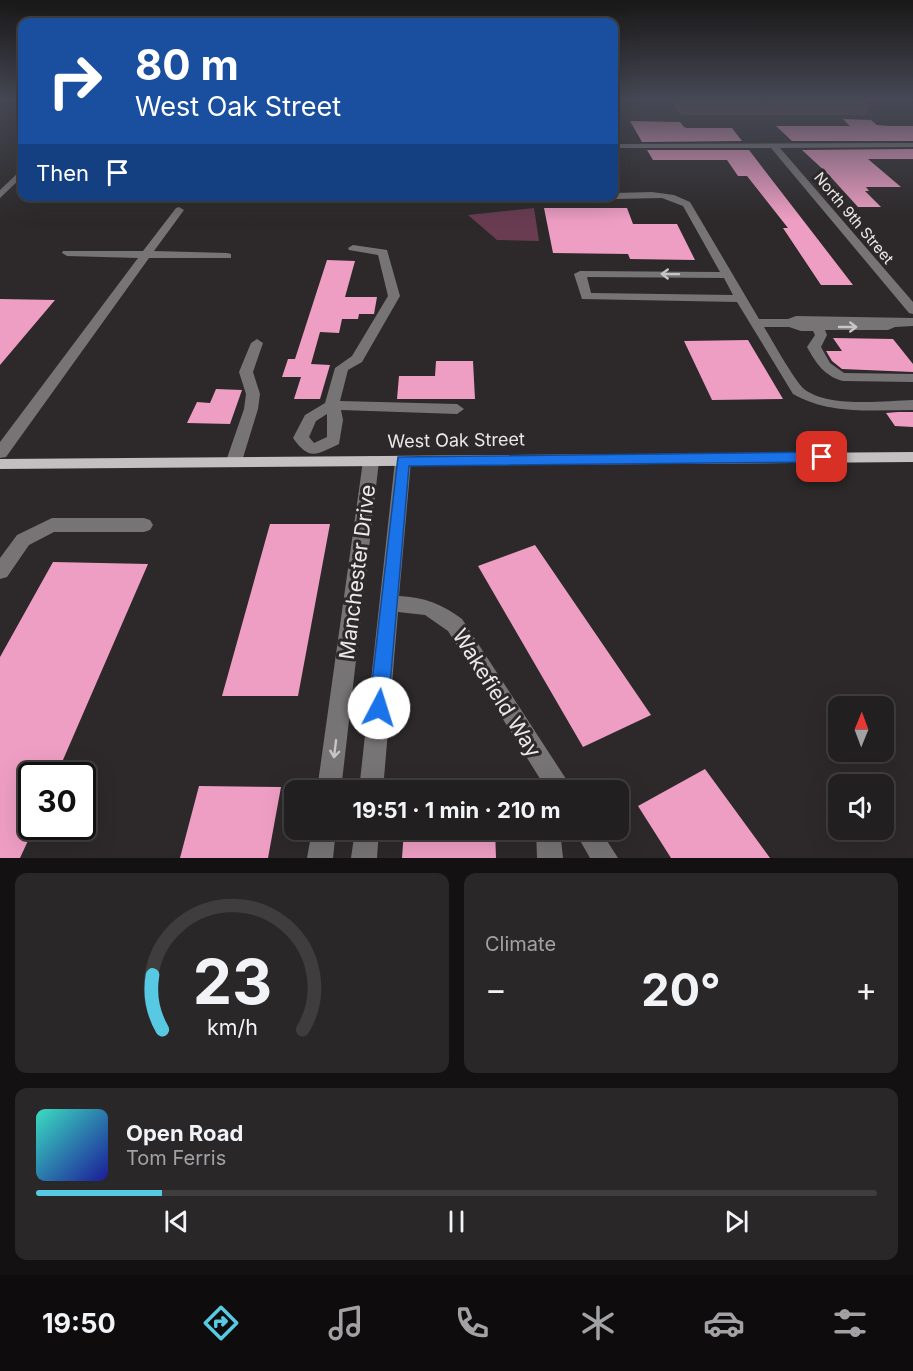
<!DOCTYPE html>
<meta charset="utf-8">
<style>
:root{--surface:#221f20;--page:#2a2729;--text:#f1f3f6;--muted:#a2a2a5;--line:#3f3d3e;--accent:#58c9e3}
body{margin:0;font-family:Inter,sans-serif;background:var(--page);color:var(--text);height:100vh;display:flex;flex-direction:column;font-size:22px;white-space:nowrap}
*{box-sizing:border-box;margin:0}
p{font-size:20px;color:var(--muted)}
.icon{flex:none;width:33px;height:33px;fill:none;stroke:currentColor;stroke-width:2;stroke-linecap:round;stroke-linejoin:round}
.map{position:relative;height:858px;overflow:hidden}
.panel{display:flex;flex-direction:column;gap:15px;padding:15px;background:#131112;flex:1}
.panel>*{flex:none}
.top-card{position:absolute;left:18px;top:18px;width:600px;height:183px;border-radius:12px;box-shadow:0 6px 24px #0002,0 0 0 2px var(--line);background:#1a4fa0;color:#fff;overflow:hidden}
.needle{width:39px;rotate:1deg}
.fabs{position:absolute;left:828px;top:696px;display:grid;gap:12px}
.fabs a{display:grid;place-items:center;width:66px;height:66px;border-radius:12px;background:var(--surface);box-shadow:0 6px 24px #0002,0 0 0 2px var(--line);font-size:30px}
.speed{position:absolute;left:18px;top:762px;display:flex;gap:12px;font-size:30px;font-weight:700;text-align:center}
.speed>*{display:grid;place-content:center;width:78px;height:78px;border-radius:50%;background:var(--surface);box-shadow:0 6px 24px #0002,0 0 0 2px var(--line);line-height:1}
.speed .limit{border:3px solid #111;border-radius:9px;background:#fff;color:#111}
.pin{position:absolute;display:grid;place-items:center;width:51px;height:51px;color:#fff;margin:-26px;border-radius:12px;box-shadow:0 3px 9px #0006}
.me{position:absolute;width:66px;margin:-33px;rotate:5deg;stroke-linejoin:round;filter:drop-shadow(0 0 4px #0008)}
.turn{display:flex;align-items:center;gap:21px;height:126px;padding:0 18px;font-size:27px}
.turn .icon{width:78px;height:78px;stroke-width:2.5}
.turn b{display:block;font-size:42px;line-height:51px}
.then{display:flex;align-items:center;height:57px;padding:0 18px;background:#0003;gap:12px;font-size:22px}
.big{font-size:45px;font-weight:700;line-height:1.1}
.panel .tile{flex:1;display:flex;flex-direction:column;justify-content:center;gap:9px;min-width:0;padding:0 21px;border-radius:12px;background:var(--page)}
.panel .dial{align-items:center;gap:0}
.dial svg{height:156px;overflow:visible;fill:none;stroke:var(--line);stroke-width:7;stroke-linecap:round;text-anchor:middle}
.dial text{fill:var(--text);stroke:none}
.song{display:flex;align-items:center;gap:18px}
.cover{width:72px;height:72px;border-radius:9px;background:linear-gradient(135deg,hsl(170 70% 55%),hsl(240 70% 35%))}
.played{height:6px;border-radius:3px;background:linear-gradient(90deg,var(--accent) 15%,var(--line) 15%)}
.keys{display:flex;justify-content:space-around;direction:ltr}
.heat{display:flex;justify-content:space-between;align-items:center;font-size:33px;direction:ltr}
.panel .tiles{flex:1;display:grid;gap:15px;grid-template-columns:1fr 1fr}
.tile:last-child{grid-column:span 2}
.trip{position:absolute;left:284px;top:780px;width:345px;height:60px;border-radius:12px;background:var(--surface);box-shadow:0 6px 24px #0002,0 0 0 2px var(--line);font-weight:700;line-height:60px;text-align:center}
.tab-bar{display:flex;height:96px;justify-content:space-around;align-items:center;background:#0e0c0d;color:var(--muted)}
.tab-bar .icon{width:42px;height:42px}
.tab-bar .active{color:var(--accent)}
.tab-bar b{font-size:27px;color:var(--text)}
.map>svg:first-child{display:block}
.green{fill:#6a3c52}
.building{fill:#ee9ec3}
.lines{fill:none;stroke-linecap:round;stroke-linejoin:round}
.minor{fill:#777475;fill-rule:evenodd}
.major{fill:#c4bfc1;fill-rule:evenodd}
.oneway{stroke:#c8c5c6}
.route{fill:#1a73e8;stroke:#114b97;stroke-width:1.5}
.labels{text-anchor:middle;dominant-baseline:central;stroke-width:6;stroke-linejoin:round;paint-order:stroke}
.far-street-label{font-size:15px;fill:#ebe8e9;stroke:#2d292a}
.street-label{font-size:18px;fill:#ebe8e9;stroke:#2d292a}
.near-street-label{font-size:21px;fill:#ebe8e9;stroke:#2d292a}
</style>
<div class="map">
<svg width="913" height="858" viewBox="0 0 913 858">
<rect width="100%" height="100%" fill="#2d292a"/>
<!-- green -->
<path class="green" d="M671,100h199l-4,15h-185z
M534,208l5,33 -42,-1 -29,-25z"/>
<!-- building -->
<path class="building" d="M843,119l28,1 6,5 12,1h24v15h-121l-16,-15h74z
M630,121l50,1 4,5 3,1h45l10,13 -100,1z
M913,149v10h-45l33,28h-35l3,4h-4l16,16h-23l-30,-33 -26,-24z
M647,150h102l104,135h-32l-38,-57h5l-41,-52h-9l-11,-16h-74z
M544,208h83l6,16h44l18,36 -65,-1 -2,-5 -75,-1z
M327,260l28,1 -10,36h32l-3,17h-15l-1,5h-16l-3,14 -19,-1 -9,32 19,1 -10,34h-26l7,-22h-19l6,-18h7z
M0,299l55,1 -55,65z
M833,338l60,1 20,25v8l-71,-3 -10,-8 -6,-10h16z
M748,340l35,59 -71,1 -28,-59z
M436,361h37l2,38h-78l2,-23h36z
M216,389l26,1 -12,34 -43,-1 10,-21 13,1z
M898,412h15v15l-18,-1 -9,-13z
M270,524h60l-32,172h-76z
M535,545l116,170 -68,32 -105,-181z
M53,562l95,2 -92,212h-24v56l-12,26h-20v-201z
M705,769l65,89h-99l-33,-52z
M199,786l82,1 -13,71h-88z
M404,830h91l1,28h-94z"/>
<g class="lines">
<!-- minor -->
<path class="minor" d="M913,143v4l-133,1 133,154v12l-4,-1 -138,-165h-157v-4z
M22,169v8l-22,21v-8z
M652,192l22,3 16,7 69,117h29l8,-3 117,2v8l-18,1 -7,3h-63l2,5 -6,12 9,16 14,10 69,1v8l-70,-1c-19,-5 -27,-18 -36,-34l8,-12 -2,-4h-12l-12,-4h-25c8,13 30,53 40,62 24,19 80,12 109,11v10c-41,0 -83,5 -120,-16l-56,-92 -155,-3 -8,-25 6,-3 140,1 -37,-66 -21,-8 -48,1 -4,-3h4v-3zM587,277l137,1 9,17 -142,-2z
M179,207l5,3 -30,41 73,2 4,1v4h-82l-143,199 -6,1v-16l138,-184 -71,-2 -5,-3 1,-2h80l33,-43z
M353,245l34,5 13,46 -38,66 -14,8 -8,31 117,3 7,5 -7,5 -116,-4 2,10 -4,24c-22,10 -29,18 -46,-6l12,-23 20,-12 10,-35 17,-12 36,-60 -10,-41 -29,-5 -1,-2zM327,414v23l-13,6 -5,-6 7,-16z
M257,339l6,4 -10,29 7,22 -2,15 -16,52 -2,4h-12l-2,-4 18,-52 2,-15 -7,-22 12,-29z
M371,456l6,1 2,4 -38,329h-24l46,-329 2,-4z
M403,456l6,1 2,4 -12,135c25,1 43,8 63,23l106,163 4,8h-25l-99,-159 -23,-16 -27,-3 -15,178h-24l36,-329 2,-4z
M52,518h92l6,2 3,5 -3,5 -6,2h-90l-25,13 -22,32 -7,2v-21l17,-23z
M312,830h24l-3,28h-26z
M355,830h24l-2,28h-26z
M536,830h24l3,28h-26z
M574,830h26l18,28h-28z"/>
<!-- major -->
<path class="major" d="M913,452v10l-913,7v-10z"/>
</g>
<!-- one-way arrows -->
<defs><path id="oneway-shaft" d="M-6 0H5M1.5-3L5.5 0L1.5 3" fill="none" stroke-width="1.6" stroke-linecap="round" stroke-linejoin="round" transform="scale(1.5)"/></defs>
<g class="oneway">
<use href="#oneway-shaft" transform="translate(670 274) rotate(-179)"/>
<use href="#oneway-shaft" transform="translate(848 327)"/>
<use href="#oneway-shaft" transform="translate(335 749) rotate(97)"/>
</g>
<!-- sky -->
<linearGradient id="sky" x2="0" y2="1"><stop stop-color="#191717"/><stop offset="0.45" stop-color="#464955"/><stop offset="1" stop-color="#464955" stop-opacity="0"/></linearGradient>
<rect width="913" height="221" fill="url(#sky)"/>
<!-- route -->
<path class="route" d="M822,452l7,5 -7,5 -413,4 -21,242 -2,6 -7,3 -7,-3 -3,-6 29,-251z"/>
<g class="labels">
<!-- far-street labels -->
<g class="far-street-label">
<text transform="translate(854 218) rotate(50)">North 9th Street</text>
</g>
<!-- street labels -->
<g class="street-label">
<text transform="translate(456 440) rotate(-1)">West Oak Street</text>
</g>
<!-- near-street labels -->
<g class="near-street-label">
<text transform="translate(357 572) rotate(-83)">Manchester Drive</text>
<text transform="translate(497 693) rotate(58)">Wakefield Way</text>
</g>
</g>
</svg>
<div class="fabs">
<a><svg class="needle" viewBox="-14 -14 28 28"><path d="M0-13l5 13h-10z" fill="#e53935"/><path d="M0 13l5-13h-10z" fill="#a2a2a5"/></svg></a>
<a><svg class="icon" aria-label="sound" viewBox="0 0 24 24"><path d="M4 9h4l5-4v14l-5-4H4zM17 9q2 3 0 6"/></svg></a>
</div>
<div class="speed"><div class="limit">30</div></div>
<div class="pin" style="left:822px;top:457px;background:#d93025"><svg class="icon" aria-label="arrive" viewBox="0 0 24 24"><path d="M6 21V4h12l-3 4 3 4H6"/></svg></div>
<svg class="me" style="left:379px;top:708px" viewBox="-20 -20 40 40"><circle r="19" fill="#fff"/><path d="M0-13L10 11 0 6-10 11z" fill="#1a73e8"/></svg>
<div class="trip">19:51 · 1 min · 210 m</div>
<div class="top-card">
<div class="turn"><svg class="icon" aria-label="right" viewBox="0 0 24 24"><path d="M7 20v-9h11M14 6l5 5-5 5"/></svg><div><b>80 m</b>West Oak Street</div></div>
<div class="then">Then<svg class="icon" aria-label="arrive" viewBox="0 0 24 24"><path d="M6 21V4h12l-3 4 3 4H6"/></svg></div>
</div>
</div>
<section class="panel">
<div class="tiles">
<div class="tile dial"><svg viewBox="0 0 100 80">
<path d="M14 69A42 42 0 1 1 86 69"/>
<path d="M14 69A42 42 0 0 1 9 41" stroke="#58c9e3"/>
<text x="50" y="56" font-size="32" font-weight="700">23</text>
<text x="50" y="72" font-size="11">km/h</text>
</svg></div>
<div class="tile"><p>Climate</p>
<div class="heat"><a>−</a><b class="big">20°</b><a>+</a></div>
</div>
<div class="tile">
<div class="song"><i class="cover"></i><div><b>Open Road</b><p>Tom Ferris</p></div></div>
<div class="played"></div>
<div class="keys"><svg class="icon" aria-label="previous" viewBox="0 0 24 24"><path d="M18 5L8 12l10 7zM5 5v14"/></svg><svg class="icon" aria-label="pause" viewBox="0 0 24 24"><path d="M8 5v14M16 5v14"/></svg><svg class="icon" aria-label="next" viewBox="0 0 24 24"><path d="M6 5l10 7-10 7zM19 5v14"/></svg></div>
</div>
</div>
</section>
<nav class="tab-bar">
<b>19:50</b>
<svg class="icon active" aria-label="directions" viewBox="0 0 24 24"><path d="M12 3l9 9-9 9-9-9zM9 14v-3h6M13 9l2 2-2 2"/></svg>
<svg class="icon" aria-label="music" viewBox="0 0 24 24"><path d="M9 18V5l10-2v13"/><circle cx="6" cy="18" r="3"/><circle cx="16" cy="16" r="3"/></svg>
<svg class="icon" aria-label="phone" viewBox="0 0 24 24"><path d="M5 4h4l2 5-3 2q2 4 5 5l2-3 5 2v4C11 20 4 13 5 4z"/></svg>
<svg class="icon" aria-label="climate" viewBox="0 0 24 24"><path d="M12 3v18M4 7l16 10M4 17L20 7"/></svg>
<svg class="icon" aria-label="car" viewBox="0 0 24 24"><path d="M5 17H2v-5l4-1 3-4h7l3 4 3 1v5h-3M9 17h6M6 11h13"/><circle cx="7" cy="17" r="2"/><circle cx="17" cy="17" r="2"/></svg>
<svg class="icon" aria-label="filters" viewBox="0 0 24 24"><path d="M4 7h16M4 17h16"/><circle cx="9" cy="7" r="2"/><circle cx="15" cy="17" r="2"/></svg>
</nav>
